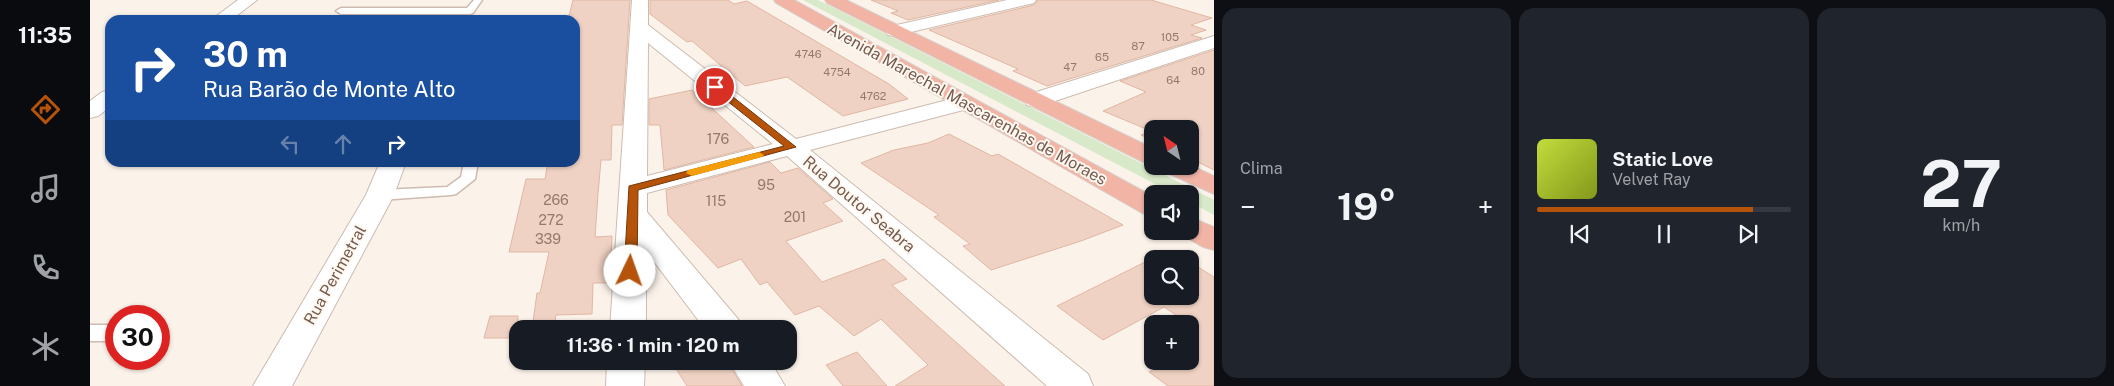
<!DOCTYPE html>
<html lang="pt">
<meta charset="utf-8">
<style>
:root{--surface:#171b24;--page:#20242c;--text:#f1f3f6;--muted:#9ea1a6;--line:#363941;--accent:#b45309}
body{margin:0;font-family:"Public Sans",sans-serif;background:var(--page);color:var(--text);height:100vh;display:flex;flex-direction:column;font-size:19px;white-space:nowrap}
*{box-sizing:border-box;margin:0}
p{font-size:16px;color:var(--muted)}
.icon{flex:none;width:28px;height:28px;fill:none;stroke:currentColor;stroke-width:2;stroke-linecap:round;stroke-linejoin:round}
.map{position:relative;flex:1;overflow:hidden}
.details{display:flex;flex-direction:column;gap:8px;padding:8px;background:#0d0f14;width:900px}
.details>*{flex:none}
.banner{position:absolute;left:15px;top:15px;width:475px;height:152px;border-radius:15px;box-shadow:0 1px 4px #0004;background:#1a4fa0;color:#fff;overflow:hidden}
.needle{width:32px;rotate:325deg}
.buttons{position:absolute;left:1054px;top:120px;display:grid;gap:10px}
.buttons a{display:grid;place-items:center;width:55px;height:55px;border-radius:10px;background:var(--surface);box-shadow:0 1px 4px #0004;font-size:25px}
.speed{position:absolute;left:15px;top:305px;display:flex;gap:10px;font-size:25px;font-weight:700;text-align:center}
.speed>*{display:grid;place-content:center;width:65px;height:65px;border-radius:50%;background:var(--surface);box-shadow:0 1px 4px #0004;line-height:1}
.speed .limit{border:8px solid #d22;background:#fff;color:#111}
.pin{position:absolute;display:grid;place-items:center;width:42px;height:42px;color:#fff;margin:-21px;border:2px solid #fff;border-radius:50%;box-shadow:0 1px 5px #0007}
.me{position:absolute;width:55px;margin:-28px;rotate:3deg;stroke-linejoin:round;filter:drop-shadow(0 0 4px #0008)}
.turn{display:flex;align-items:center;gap:18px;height:105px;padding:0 15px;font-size:22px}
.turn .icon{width:65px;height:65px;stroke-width:2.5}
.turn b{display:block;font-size:35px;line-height:42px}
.lanes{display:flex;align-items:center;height:48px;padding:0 15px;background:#0003;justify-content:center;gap:25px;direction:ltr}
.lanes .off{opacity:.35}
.big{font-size:38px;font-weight:700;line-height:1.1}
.details .tile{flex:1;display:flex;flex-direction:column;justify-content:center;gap:8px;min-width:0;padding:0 18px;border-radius:15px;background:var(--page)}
.details .dial{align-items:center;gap:0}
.dial b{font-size:65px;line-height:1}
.song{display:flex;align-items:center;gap:15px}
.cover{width:60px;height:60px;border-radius:8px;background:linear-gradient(135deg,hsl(70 70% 55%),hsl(70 70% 35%))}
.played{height:5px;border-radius:2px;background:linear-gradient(90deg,var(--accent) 85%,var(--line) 85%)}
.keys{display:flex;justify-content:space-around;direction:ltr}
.heat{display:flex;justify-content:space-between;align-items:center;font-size:28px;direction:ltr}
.details .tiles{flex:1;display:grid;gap:8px;grid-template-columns:repeat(3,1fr)}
.trip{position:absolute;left:419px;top:320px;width:288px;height:50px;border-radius:15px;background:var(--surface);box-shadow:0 1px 4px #0004;font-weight:700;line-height:50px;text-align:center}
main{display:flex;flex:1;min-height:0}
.menu{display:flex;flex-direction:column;width:90px;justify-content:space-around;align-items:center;background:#090b0e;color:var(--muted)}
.menu .icon{width:35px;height:35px}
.menu .active{color:var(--accent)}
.menu b{font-size:22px;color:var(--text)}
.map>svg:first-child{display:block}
.green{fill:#d8e9c9}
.building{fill:#efd2c3;stroke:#e1b7a4}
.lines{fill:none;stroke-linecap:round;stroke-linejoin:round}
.lane-casing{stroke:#cdbbb0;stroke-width:3}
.street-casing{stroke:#cdbbb0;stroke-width:2}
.highway-casing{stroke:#d8d1cd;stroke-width:2}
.lane{fill:#fff;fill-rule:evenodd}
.street{fill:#fff;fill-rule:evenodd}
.highway{fill:#f1b4a5;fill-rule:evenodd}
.route{fill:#b45309;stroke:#753606}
.slow{fill:#f59e0b}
.labels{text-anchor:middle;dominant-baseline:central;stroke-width:4;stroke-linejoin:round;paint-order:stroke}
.far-number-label{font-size:11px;fill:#94786b}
.number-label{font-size:14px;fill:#94786b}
.street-label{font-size:16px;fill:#755a4e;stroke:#fef8f0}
</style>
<main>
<nav class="menu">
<b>11:35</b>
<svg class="icon active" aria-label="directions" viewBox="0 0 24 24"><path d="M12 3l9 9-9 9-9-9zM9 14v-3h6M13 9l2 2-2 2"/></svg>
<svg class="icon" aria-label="music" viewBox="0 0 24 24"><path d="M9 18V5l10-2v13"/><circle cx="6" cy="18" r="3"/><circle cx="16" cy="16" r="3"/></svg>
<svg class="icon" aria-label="phone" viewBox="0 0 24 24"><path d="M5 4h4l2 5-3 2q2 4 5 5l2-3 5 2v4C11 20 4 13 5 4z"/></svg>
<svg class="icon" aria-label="climate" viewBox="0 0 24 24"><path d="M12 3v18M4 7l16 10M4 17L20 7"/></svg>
</nav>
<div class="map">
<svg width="1124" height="386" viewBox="0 0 1124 386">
<rect width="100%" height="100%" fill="#fbf3ea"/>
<!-- green -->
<path class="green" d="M713,0h15l396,200v15l-24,-13v-8h-16z"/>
<!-- building -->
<path class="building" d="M483,0h57l-8,125h-10l-1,35h-10l-3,34 -3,43 17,-1 -2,47h-17l-1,31 -36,1 -2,14h-22l5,-36h3l9,-41h-40l17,-73h19l3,-17h27v-142h-7z
M560,0h78l6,4 13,-3 142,83 19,15 -65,17 -56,-39 -42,9 -53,-45 -5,1 -37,-28z
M781,0h128l-91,20 -17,-7 7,-2z
M948,0h113l61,18 -21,7 15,5 -15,5 11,3 -155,48 -34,-15 5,-2 -89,-39 105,-25z
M1124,50v120l-24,-12v-29h-38v11l-11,-5 10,-4 -48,-20 43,-19 -26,-11z
M602,90l62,57 -90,23 -4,-45h-11v-26z
M859,134l43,22 6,-2 125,71 -42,16 -90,29 -28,-24 7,-2 -36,-27 5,-2 -78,-52 33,-13 34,-7z
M680,162l11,11 17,-5 35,31 -10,4 20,18 -57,20 36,41 62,-23 23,20 -15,6 113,101h-110l33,-21 -47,-46 -27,17 -35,-30 -24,9 -28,-33 -7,3 -19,-26 -23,9 -50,-53 -2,-25z
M1077,251h5l13,8h-33v37h38v-34l24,15v109h-46l-19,-14 20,-11h21v-37l-26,-17 -61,33 -46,-34z
M400,316h28v22h-34z
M767,352l30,34h-44l-17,-21z
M581,361h56l15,25h-55z"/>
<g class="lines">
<defs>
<path id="lane" d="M384,0h8l-9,13 -3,1h-129l-5,-3 5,-3h126z
M374,162h14l-3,17 -19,15 -5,1 -71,5 -8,-5 8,-5 67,-3 14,-10z
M0,325h26v16h-26z"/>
<path id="street" d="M148,0h19l-26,20h-20z
M542,0h16v25l148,114 167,-43 8,2 3,5 -3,5 -161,42 278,224 5,12h-46l-260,-230 -140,37v19l91,107 5,10h-38l-59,-78v78h-36zM558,43l125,101 -126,32z
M917,0h29l-2,3 -140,33 -6,-1 -3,-4 3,-4z
M1124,36v12l-171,57 -8,2 -8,-2 -3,-5 3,-5z
M20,90v17l-12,9 -8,2v-17l12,-9z
M290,162h26l-12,33 -102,191h-39l113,-191z
M517,361h38l-1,25h-38z
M639,361h41l15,25h-41z"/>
<path id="highway" d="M684,0h20l358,196v20l-10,-3 -366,-210z
M735,0h21l306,148v16l-9,-2 -316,-159z
M1100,165l24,11v18l-51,-23 -4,-5z
M1100,217l24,10v23l-11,-3 -23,-13 -2,-3h12z"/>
</defs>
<!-- lane casing -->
<use href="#lane" class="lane-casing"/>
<!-- street casing -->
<use href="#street" class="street-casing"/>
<!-- highway casing -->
<use href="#highway" class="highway-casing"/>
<!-- lane -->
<use href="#lane" class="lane"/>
<!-- street -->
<use href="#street" class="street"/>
<!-- highway -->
<use href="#highway" class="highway"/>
</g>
<!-- route -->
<path class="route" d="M622,85h6l78,62 -158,43 -1,81 -2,3h-9l-2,-3 5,-85 155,-40 -72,-57z"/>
<!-- slow -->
<path class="slow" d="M669,152l5,3 -2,2 -70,19 -6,-3 2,-3z"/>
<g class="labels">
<!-- far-number labels -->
<g class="far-number-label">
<text x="1080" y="37">105</text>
<text x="1048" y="46">87</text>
<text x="718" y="54">4746</text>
<text x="1012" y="57">65</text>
<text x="980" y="67">47</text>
<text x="1108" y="71">80</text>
<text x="747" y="72">4754</text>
<text x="1083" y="80">64</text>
<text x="783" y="96">4762</text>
</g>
<!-- number labels -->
<g class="number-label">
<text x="628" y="139">176</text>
<text x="676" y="185">95</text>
<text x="466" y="200">266</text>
<text x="626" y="201">115</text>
<text x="705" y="217">201</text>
<text x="461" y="220">272</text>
<text x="458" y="239">339</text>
</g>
<!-- street labels -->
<g class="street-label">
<text transform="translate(877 104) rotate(29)">Avenida Marechal Mascarenhas de Moraes</text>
<text transform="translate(769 204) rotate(40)">Rua Doutor Seabra</text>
<text transform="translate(245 275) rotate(-61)">Rua Perimetral</text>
</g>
</g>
</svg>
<div class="buttons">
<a><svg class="needle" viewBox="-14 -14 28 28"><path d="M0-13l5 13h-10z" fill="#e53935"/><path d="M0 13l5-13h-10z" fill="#9ea1a6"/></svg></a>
<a><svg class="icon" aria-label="sound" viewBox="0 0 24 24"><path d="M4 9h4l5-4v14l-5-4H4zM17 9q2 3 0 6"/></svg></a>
<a><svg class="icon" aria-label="search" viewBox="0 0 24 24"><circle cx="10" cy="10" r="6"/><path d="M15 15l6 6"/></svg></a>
<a>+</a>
</div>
<div class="speed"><div class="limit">30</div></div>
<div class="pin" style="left:625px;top:87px;background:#d93025"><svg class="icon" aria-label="arrive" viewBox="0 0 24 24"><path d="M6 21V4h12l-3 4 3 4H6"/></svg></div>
<svg class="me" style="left:540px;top:271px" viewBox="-20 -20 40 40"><circle r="19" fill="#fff"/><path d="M0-13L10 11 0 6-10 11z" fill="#b45309"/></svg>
<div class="trip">11:36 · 1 min · 120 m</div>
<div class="banner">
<div class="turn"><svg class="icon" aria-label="right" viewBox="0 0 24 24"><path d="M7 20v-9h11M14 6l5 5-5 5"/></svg><div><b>30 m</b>Rua Barão de Monte Alto</div></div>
<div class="lanes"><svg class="icon off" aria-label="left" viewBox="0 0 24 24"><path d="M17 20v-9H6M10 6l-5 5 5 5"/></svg><svg class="icon off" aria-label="ahead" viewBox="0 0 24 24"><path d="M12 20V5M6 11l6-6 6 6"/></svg><svg class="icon" aria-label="right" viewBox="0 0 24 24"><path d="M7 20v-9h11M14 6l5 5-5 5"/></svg></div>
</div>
</div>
<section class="details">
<div class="tiles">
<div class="tile"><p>Clima</p>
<div class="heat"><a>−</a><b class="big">19°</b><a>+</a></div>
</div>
<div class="tile">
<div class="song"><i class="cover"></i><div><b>Static Love</b><p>Velvet Ray</p></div></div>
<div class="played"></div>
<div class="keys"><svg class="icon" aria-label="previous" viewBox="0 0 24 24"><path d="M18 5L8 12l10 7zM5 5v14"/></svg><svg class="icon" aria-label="pause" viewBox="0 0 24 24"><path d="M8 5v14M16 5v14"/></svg><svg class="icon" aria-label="next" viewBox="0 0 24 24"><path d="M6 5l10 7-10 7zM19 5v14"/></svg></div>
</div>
<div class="tile dial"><b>27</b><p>km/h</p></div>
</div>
</section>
</main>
